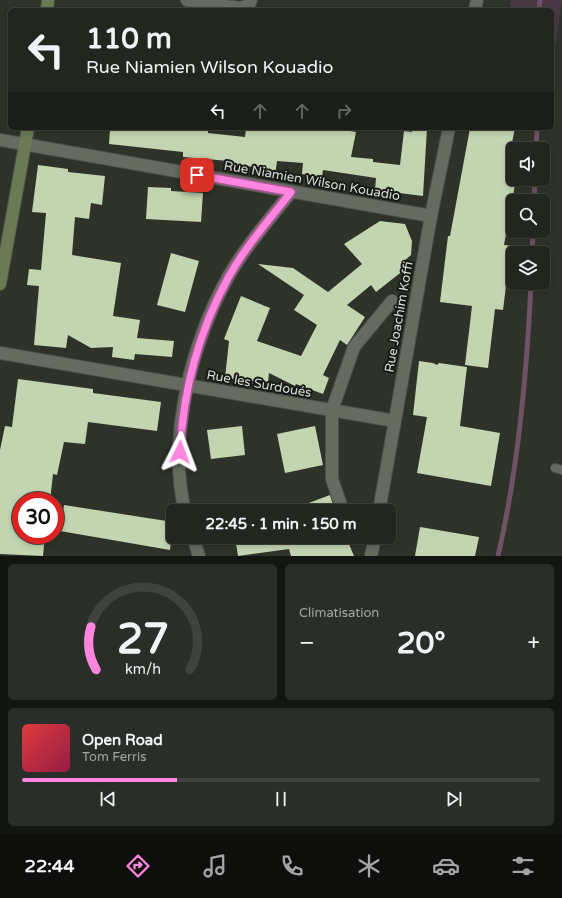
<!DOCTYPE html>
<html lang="fr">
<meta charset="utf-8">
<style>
:root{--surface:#22261f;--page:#2a2e28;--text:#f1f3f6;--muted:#a2a5a4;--line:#3f433d;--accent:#ff85df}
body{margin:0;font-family:"Varela Round",sans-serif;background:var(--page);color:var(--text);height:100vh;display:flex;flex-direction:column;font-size:15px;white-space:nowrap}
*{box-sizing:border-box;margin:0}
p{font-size:13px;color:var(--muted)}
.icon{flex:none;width:22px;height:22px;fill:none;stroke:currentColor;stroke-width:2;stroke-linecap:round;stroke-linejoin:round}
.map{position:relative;height:556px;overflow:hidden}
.drawer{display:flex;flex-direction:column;gap:8px;padding:8px;background:#131511;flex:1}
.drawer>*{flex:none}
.hud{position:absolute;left:8px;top:8px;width:546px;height:122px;border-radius:6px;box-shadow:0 2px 6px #0003,0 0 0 1px var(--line);background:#22261f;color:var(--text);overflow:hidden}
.tools{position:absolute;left:506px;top:142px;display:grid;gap:8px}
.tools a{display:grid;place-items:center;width:44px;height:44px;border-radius:6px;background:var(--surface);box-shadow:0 2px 6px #0003,0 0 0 1px var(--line);font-size:20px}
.speed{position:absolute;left:12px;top:492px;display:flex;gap:8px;font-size:20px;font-weight:700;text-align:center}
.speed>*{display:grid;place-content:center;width:52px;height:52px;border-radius:50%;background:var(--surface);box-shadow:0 2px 6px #0003,0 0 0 1px var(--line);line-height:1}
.speed .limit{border:6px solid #d22;background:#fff;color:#111}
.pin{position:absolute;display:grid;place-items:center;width:34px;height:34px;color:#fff;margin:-17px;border-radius:8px;box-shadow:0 2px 6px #0006}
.me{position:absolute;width:44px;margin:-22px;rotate:3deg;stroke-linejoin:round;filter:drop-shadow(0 0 3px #0008)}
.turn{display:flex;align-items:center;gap:14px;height:84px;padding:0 12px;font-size:18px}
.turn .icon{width:52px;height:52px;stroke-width:2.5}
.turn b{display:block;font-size:28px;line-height:34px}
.lanes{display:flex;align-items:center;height:38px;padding:0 12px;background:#0003;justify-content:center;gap:20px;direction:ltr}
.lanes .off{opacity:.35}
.big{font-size:30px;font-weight:800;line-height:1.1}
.drawer .tile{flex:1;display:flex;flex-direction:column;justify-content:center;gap:6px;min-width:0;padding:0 14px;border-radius:6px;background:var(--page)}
.drawer .dial{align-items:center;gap:0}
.dial svg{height:104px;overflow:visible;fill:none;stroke:var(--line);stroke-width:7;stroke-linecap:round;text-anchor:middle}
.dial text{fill:var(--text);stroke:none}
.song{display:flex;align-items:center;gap:12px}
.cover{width:48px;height:48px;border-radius:6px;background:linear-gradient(135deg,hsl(0 70% 55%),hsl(340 70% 35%))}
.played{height:4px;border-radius:2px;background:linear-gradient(90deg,var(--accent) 30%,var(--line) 30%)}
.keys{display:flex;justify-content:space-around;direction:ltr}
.heat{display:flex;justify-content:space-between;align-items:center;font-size:22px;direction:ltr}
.drawer .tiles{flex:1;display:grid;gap:8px;grid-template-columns:1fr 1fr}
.tile:last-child{grid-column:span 2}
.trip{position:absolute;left:166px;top:504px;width:230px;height:40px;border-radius:6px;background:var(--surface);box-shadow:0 2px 6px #0003,0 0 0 1px var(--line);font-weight:800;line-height:40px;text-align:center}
.dock{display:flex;height:64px;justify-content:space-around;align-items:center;background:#0e0f0c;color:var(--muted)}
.dock .icon{width:28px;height:28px}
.dock .current{color:var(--accent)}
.dock b{font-size:18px;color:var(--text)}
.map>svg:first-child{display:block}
.green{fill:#4a3744}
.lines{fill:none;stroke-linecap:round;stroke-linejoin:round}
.stream{stroke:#705167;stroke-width:5}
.building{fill:#c2d4b0}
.lane-casing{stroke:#4d5149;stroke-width:10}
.street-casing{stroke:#4d5149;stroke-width:14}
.secondary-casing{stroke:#4d5149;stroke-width:14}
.lane{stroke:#666b60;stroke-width:8}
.street{stroke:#666b60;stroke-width:12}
.secondary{stroke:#697a54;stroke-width:12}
.route-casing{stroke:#a65691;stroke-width:10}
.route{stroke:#ff85df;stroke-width:7}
.labels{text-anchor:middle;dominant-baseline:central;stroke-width:4;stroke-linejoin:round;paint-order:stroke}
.street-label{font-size:13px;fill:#daddd7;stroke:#171a15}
</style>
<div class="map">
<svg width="562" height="556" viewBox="0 0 562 556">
<rect width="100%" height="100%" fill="#2e3329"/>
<!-- green -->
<path class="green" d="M511,0h51l-6,43h-4v-33h-43z"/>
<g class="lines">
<!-- stream -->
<path class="stream" d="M539,10l1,-10
M536,149l1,-21
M534,201l1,-22
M532,253l1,-22
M498,556c20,-86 29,-184 33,-273"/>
</g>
<!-- building -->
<path class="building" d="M110,128h98v5l37,4 1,-9h87l23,4 -5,25 22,2v3l27,3 4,-34 8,1v-4h15l-4,68 -48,-6 1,-12 -53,-8 -1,7 -20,-3 1,-11 -26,-2 -2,15 -13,-1 1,-7 -35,-4 1,-3 -46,-4v-5l-74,-8z
M470,128h45l-9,44 7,1v6h3l-12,66 7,1 -8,64 -8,-1 -7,59 -23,-3 7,-59 -32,-4 8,-66h2z
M38,165l30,4v3l37,4 -3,29 -11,-2 -2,16 -14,-2 -3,38 49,8 -8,53 27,4 -3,18 37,3 -2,16 -37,-3 -1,6 -22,-3 1,-10 -22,1 -23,-13 -2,13 -32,-3 5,-59 -12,-1 2,-16 12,1 5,-57 -14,-1z
M148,187l23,1v3l32,2 -2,29 -55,-3z
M380,221l25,3 7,17 -1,14 -7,6 5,5 -33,26 -5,-7 -24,20 18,12 -18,28 -7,-5 -17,35 6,3 -6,16 -27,-10 -1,2 -26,-13 -1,10 -43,-5 4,-37 -5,-2 17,-43 29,12 -13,33 44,15 16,-31 -23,-15 10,-15 -46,-31 35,4 35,24 34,-28 -18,-20z
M171,253l28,8 -14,51 -28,-7z
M419,361l14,2 4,2 2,-2 28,4 -7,59 40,7 -9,53 -74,-13 10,-56 -14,-2z
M18,379l75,10v4l68,9 -4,29 -69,-9 -3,22 -21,-2 -7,33 -4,-1 -3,27h-29v34h24l-2,21 -43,-2v-104l5,-24 7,1z
M242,426l3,29 -34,4 -4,-29z
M315,426l8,39 -38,8 -8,-39z
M330,495l5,16h-45v-1z
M64,505l109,17 -3,28 -110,-19z
M420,527l59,10 -4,19h-60z
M235,537h111l8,19h-63l-2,-7 -51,7z"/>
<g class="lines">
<defs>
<path id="lane" d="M555,468l7,2"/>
<path id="street" d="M187,0l52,8 9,-2 3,-6
M475,10l2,-10
M0,140l431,76
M0,353l395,68
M185,511c-18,-74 7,-169 43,-234 17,-30 41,-57 63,-85
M343,511l-11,-32v-69l22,-63 38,-46
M379,511l52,-295 18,-88
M193,537l6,19
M371,556l4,-19"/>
<path id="secondary" d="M47,10l1,-10
M0,284l28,-156"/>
</defs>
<!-- lane casing -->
<use href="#lane" class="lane-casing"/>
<!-- street casing -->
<use href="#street" class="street-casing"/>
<!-- secondary casing -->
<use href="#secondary" class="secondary-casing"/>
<!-- lane -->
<use href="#lane" class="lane"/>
<!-- street -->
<use href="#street" class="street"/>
<!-- secondary -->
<use href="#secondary" class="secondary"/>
</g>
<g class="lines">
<defs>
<path id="route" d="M180,452c3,-61 19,-121 48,-174 17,-31 41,-58 63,-86l-94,-17"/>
</defs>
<!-- route casing -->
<use href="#route" class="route-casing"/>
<!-- route -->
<use href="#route" class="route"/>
</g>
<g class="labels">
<!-- street labels -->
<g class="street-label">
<text transform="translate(312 181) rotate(10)">Rue Niamien Wilson Kouadio</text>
<text transform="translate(399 317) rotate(-80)">Rue Joachim Koffi</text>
<text transform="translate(259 384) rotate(10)">Rue les Surdoués</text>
</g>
</g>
</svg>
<div class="tools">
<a><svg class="icon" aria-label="sound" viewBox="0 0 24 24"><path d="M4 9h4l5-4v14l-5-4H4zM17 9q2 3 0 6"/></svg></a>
<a><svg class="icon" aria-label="search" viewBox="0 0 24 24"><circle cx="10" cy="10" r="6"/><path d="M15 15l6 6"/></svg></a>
<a><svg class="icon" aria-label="layers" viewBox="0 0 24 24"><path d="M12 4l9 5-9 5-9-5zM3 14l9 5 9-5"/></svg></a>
</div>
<div class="speed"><div class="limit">30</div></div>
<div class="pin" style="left:197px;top:175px;background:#d93025"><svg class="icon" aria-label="arrive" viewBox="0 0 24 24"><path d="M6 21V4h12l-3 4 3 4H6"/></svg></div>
<svg class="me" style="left:180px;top:452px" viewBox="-20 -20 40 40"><path d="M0-17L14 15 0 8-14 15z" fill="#ff85df" stroke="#fff" stroke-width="4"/></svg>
<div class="trip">22:45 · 1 min · 150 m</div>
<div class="hud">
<div class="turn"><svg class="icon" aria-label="left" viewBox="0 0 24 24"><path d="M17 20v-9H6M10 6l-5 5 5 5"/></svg><div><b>110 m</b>Rue Niamien Wilson Kouadio</div></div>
<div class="lanes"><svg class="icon" aria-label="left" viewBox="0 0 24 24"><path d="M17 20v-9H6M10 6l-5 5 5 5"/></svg><svg class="icon off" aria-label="ahead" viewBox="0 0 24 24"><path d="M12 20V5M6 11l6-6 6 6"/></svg><svg class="icon off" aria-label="ahead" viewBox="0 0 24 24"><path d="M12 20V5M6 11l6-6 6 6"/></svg><svg class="icon off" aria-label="right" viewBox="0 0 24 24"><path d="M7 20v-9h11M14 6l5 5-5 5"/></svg></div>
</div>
</div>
<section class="drawer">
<div class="tiles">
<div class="tile dial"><svg viewBox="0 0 100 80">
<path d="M14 69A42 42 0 1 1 86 69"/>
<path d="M14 69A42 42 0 0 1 10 36" stroke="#ff85df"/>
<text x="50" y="56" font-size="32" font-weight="700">27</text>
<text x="50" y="72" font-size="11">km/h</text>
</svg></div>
<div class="tile"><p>Climatisation</p>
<div class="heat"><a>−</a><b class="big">20°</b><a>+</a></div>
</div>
<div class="tile">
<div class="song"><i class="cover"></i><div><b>Open Road</b><p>Tom Ferris</p></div></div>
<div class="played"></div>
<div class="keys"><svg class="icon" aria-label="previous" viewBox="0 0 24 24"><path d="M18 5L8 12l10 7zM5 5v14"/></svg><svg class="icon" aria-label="pause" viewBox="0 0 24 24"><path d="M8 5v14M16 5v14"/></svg><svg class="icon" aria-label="next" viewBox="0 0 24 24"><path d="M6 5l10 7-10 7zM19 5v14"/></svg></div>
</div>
</div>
</section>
<nav class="dock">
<b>22:44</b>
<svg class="icon current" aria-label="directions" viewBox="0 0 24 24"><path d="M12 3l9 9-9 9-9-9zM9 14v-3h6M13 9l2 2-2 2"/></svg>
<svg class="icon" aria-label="music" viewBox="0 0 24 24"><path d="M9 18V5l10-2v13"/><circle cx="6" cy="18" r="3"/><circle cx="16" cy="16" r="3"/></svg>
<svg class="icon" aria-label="phone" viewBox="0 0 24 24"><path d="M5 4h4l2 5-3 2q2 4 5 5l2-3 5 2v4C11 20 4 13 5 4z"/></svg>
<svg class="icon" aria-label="climate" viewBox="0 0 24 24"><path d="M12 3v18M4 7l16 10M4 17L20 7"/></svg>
<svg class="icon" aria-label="car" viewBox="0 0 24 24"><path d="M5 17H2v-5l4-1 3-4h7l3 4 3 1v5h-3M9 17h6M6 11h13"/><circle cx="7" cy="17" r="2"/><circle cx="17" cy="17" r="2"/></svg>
<svg class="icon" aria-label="filters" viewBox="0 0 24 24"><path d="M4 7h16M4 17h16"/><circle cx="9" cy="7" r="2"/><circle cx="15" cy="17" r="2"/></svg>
</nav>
